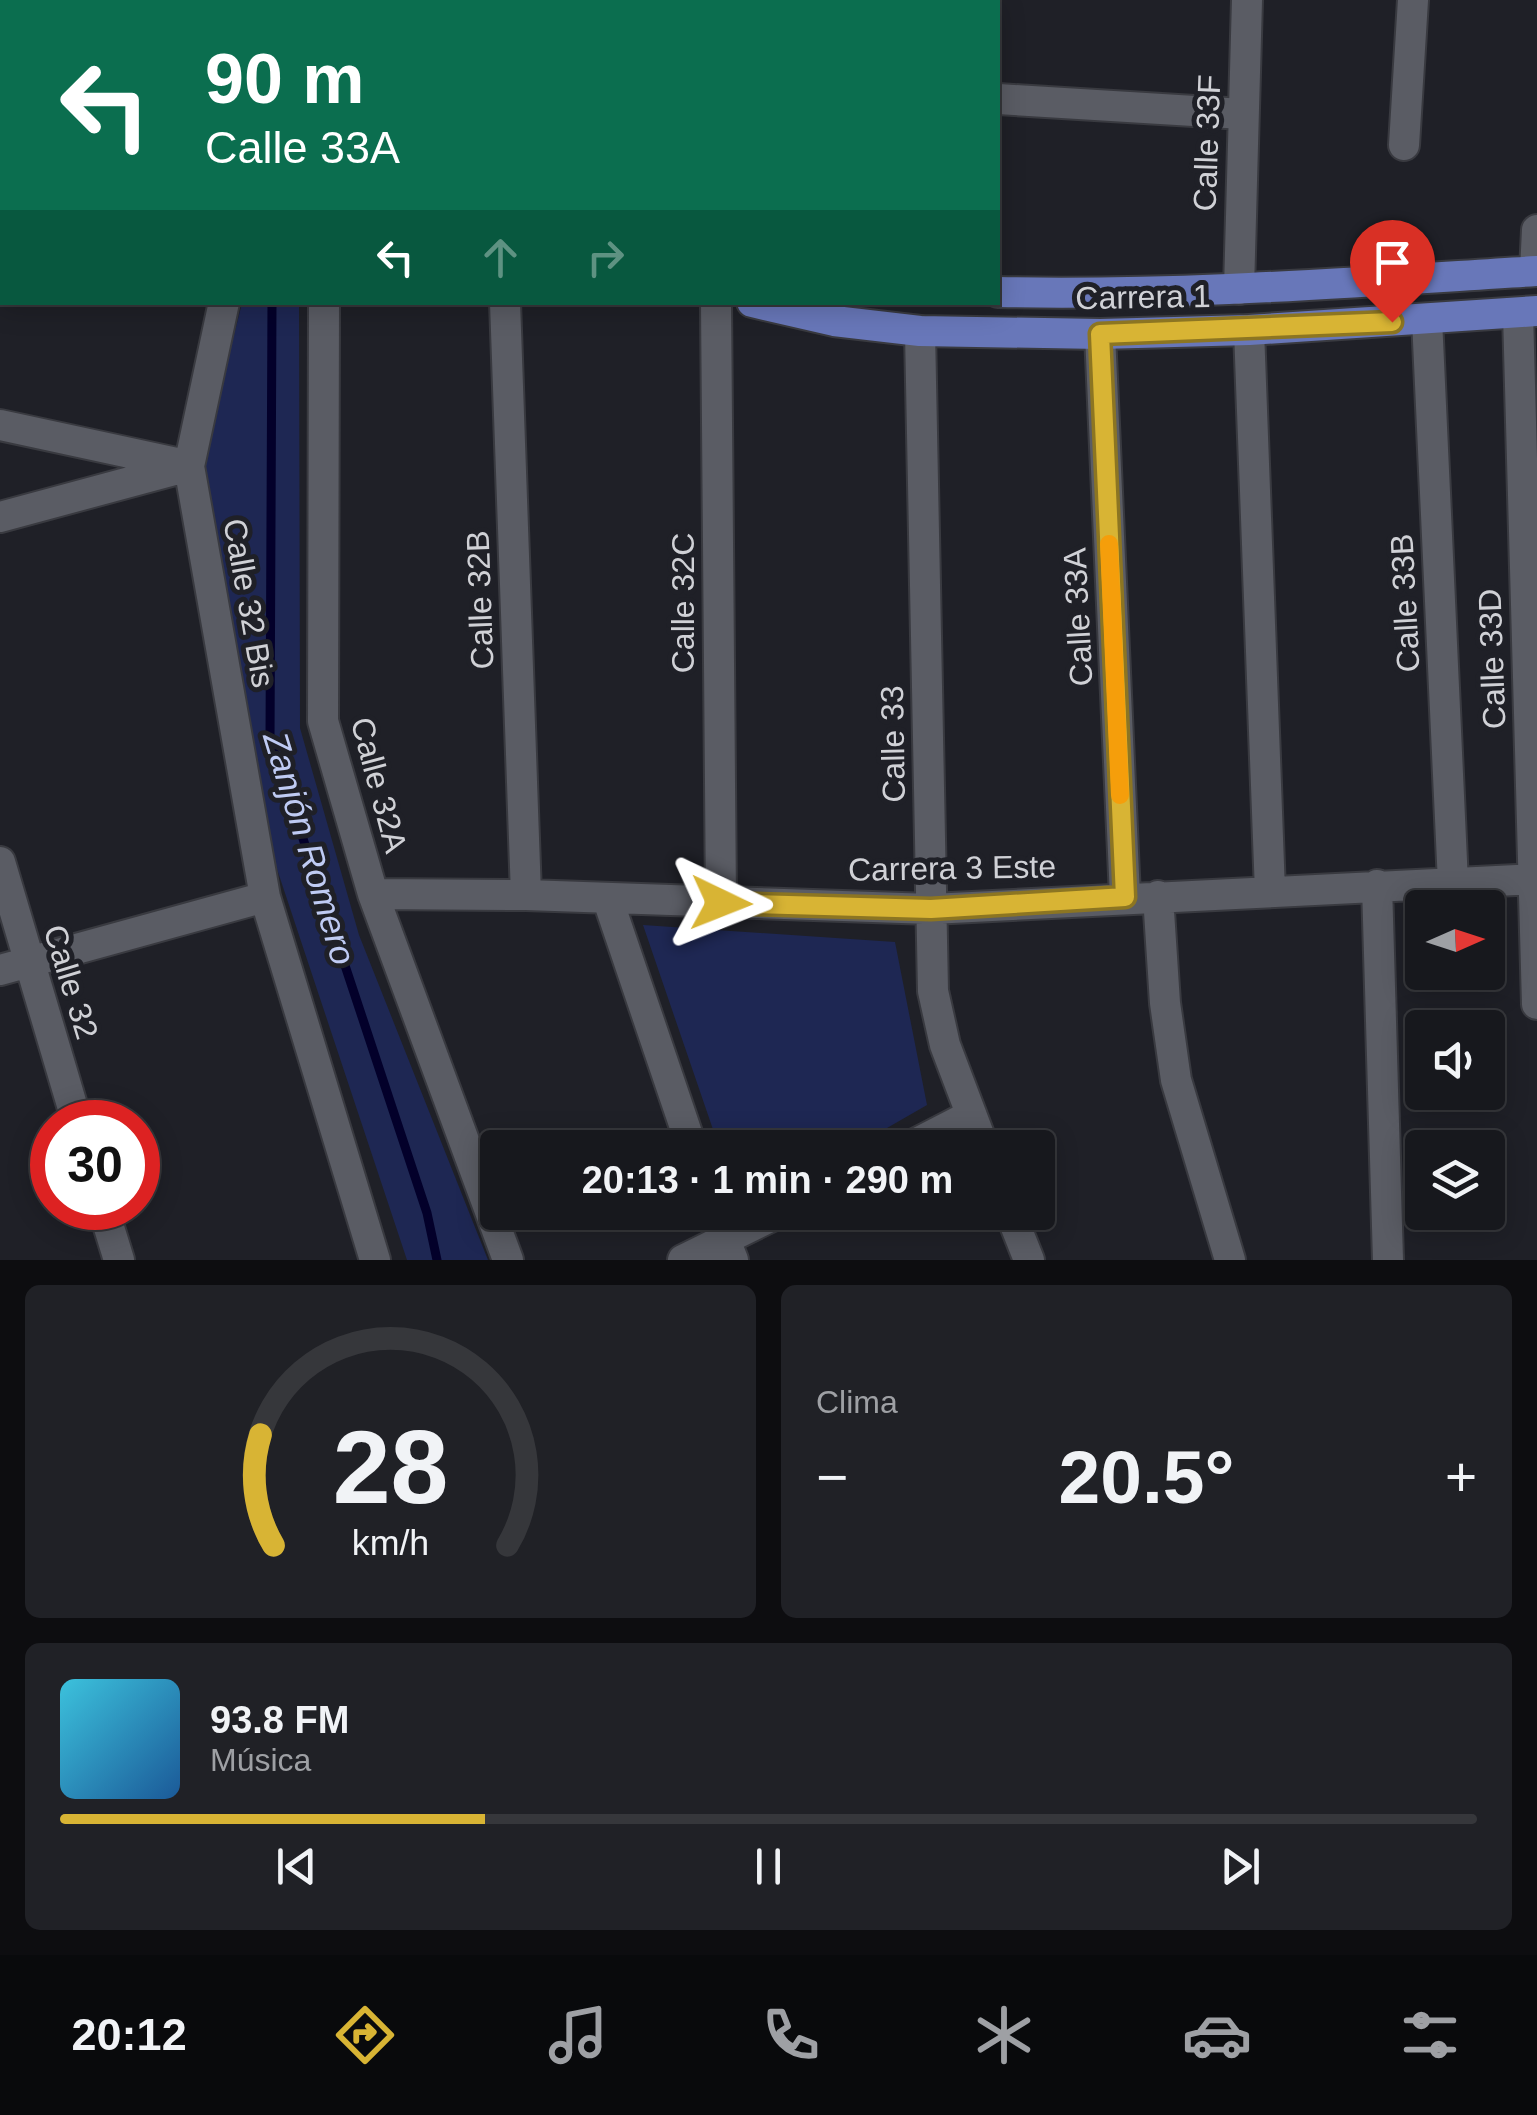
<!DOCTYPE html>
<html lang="es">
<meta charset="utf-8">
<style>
:root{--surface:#17181d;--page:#202126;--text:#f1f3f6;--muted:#9ea0a4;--line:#36373b;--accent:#d8b434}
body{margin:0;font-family:Arial,sans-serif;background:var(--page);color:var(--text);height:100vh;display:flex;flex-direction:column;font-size:38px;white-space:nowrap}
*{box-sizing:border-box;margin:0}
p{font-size:32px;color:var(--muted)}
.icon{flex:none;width:55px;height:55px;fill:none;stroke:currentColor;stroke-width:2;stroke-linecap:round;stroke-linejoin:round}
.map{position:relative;height:1260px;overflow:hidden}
.sheet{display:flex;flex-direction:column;gap:25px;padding:25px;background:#0d0d10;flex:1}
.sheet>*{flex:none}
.banner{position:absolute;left:0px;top:0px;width:1000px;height:305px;box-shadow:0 5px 25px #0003,0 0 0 2px var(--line);background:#0b6e4f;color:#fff;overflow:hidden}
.needle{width:65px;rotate:87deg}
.buttons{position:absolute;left:1405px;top:890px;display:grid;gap:20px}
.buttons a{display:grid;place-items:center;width:100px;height:100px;border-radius:10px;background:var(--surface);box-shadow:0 5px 25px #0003,0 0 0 2px var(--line);font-size:50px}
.speed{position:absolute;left:30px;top:1100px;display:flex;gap:20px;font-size:50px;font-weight:700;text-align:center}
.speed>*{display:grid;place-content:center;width:130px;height:130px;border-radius:50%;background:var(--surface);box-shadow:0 5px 25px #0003,0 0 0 2px var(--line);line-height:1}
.speed .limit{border:15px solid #d22;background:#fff;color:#111}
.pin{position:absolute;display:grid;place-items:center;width:85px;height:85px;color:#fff;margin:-102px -42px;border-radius:50% 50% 50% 0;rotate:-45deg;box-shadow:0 0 10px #0007}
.pin .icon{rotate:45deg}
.me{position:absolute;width:110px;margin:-55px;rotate:92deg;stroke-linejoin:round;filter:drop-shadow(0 0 8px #0008)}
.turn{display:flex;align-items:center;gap:35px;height:210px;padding:0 40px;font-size:45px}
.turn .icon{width:130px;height:130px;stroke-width:2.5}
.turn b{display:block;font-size:70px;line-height:85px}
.lanes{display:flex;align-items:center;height:95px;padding:0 40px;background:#0003;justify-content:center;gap:50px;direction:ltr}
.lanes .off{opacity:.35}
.big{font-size:75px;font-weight:800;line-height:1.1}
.sheet .tile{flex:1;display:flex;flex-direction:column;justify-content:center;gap:15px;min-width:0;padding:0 35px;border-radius:15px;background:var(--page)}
.sheet .dial{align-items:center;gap:0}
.dial svg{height:260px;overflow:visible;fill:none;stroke:var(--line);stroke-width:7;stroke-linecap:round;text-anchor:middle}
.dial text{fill:var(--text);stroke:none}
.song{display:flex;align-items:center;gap:30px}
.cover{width:120px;height:120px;border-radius:15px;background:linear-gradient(135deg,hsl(190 70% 55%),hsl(210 70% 35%))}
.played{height:10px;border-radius:5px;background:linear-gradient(90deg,var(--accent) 30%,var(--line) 30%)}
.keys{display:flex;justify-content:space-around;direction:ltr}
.heat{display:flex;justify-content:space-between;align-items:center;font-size:55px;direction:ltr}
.sheet .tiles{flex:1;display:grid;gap:25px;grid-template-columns:1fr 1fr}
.tile:last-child{grid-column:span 2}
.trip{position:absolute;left:480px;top:1130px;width:575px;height:100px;border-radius:10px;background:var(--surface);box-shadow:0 5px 25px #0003,0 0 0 2px var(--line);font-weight:800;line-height:100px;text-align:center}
.dock{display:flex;height:160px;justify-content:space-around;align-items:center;background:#090a0c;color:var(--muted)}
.dock .icon{width:70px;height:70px}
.dock .current{color:var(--accent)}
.dock b{font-size:45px;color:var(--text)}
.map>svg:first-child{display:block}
.green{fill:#1e2753}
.forest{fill:#3b498d}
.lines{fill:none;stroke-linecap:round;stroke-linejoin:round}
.stream{stroke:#03002a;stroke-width:9}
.minor-casing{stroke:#393a40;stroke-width:34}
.major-casing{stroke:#393a40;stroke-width:34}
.minor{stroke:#5a5c64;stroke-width:30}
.major{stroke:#6877b9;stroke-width:30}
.route-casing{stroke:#8c7522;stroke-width:25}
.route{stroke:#d8b434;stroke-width:18}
.slow{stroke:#f59e0b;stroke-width:18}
.labels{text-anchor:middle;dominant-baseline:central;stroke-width:10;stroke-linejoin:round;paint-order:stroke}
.street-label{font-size:32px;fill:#d0d1d6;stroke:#1f2027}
.water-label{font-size:35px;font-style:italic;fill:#bfcbf3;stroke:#1f2027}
</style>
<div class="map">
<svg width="1537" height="1260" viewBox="0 0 1537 1260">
<rect width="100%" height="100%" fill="#1f2027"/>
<!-- green -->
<path class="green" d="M665,0h293l-293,2z
M242,303h57l1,425 59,207 129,325h-81l-131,-394 -79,-382z
M643,925l252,17 32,163 -73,42h-135z"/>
<!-- forest -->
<path class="forest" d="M150,0h177l-177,2z"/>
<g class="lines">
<!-- stream -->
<path class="stream" d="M244,0v2
M272,302l-2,437 157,474 10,47"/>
<defs>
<path id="minor" d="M102,0v2
M327,2v-2
M543,2v-2
M967,2v-2
M0,48l2,1
M998,99l245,15
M1404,145l9,-145
M1535,271l2,-41
M1239,289l8,-289
M224,302l-35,164 76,431 110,363
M324,302l-1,419 50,173 135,366
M505,302l21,593
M716,302l5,601
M1518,313l19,691
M1427,319l26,564
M1249,330l21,562
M920,331l13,660 12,54 39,103
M1100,334l25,563
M0,425l181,39
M0,517l189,-51
M0,862l77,260
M1377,885l11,375
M373,894l153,1 405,14 606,-30
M1158,896l7,107 11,77 54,180
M608,900l84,248
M0,970l265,-73
M907,1148l64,-33
M103,1208l16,52
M714,1212l19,48
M1010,1212l19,48
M683,1260l97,-48"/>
<path id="major" d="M0,160l2,1
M998,292c180,4 359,-10 539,-21
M752,302l82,19 86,10 180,3 149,-4 288,-19"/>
</defs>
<!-- minor casing -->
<use href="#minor" class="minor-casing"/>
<!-- major casing -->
<use href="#major" class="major-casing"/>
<!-- minor -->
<use href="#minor" class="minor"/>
<!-- major -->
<use href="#major" class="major"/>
</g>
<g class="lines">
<defs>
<path id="route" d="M721,903l210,6 194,-12 -25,-563 292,-12"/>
</defs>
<!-- route casing -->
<use href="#route" class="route-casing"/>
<!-- route -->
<use href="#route" class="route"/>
<!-- slow -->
<path class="slow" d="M1109,544l11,251"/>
</g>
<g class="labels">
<!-- street labels -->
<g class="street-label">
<text transform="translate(1207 143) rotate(-88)">Calle 33F</text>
<text transform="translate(1143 297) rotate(-1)">Carrera 1</text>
<text transform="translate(480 600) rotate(-92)">Calle 32B</text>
<text transform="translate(249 603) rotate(80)">Calle 32 Bis</text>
<text transform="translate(683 603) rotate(-90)">Calle 32C</text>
<text transform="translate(1405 603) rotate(-93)">Calle 33B</text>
<text transform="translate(1078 617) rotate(-93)">Calle 33A</text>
<text transform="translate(1492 659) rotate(-92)">Calle 33D</text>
<text transform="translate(893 744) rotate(-91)">Calle 33</text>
<text transform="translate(379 785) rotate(75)">Calle 32A</text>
<text transform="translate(952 868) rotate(-1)">Carrera 3 Este</text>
<text transform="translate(71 982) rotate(73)">Calle 32</text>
</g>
<!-- water labels -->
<g class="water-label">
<text transform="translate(310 848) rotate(73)">Zanjón Romero</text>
</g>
</g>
</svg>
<div class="buttons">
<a><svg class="needle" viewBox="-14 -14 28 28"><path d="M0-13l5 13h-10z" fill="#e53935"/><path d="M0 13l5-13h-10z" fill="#9ea0a4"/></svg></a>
<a><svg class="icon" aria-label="sound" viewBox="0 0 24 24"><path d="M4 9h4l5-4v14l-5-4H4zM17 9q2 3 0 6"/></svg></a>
<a><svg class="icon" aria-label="layers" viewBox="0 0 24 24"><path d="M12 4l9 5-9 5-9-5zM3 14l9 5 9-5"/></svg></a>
</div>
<div class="speed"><div class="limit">30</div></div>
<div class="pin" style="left:1392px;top:322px;background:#d93025"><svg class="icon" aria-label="arrive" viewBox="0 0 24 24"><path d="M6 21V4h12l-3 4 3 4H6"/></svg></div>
<svg class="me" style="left:721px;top:903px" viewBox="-20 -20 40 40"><path d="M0-17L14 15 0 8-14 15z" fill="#d8b434" stroke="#fff" stroke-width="4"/></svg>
<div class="trip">20:13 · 1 min · 290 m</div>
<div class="banner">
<div class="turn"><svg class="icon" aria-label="left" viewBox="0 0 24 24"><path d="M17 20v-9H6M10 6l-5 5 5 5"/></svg><div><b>90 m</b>Calle 33A</div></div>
<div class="lanes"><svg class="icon" aria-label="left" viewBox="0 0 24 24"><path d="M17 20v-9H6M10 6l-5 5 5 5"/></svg><svg class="icon off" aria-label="ahead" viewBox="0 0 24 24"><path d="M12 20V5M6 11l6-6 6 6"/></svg><svg class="icon off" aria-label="right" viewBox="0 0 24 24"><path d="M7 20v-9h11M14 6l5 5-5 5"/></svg></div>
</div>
</div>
<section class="sheet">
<div class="tiles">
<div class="tile dial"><svg viewBox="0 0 100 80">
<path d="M14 69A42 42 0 1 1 86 69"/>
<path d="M14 69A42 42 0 0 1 10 35" stroke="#d8b434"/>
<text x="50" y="56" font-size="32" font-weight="700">28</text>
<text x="50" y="72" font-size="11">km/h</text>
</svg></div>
<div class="tile"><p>Clima</p>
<div class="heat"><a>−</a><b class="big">20.5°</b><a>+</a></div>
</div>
<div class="tile">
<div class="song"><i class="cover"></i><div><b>93.8 FM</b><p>Música</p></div></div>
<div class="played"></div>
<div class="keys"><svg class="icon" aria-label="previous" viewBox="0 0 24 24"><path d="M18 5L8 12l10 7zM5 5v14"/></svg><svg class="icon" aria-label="pause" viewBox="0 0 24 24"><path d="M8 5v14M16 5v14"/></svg><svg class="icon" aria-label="next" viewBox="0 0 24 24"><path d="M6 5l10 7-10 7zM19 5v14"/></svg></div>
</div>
</div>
</section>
<nav class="dock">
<b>20:12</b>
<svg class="icon current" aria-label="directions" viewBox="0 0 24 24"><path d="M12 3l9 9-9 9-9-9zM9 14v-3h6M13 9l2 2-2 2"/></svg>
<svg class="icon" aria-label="music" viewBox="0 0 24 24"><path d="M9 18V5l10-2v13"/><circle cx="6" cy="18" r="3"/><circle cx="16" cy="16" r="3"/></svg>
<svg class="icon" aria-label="phone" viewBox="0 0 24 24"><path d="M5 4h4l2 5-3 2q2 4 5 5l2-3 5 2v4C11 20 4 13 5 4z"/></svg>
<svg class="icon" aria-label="climate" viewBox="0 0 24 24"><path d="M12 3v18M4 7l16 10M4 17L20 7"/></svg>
<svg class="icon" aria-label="car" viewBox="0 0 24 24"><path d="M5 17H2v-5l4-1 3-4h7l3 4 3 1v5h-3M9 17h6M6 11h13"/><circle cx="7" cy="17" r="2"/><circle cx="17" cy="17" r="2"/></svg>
<svg class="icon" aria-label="filters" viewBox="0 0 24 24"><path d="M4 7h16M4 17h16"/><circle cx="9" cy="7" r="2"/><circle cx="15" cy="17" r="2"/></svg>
</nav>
